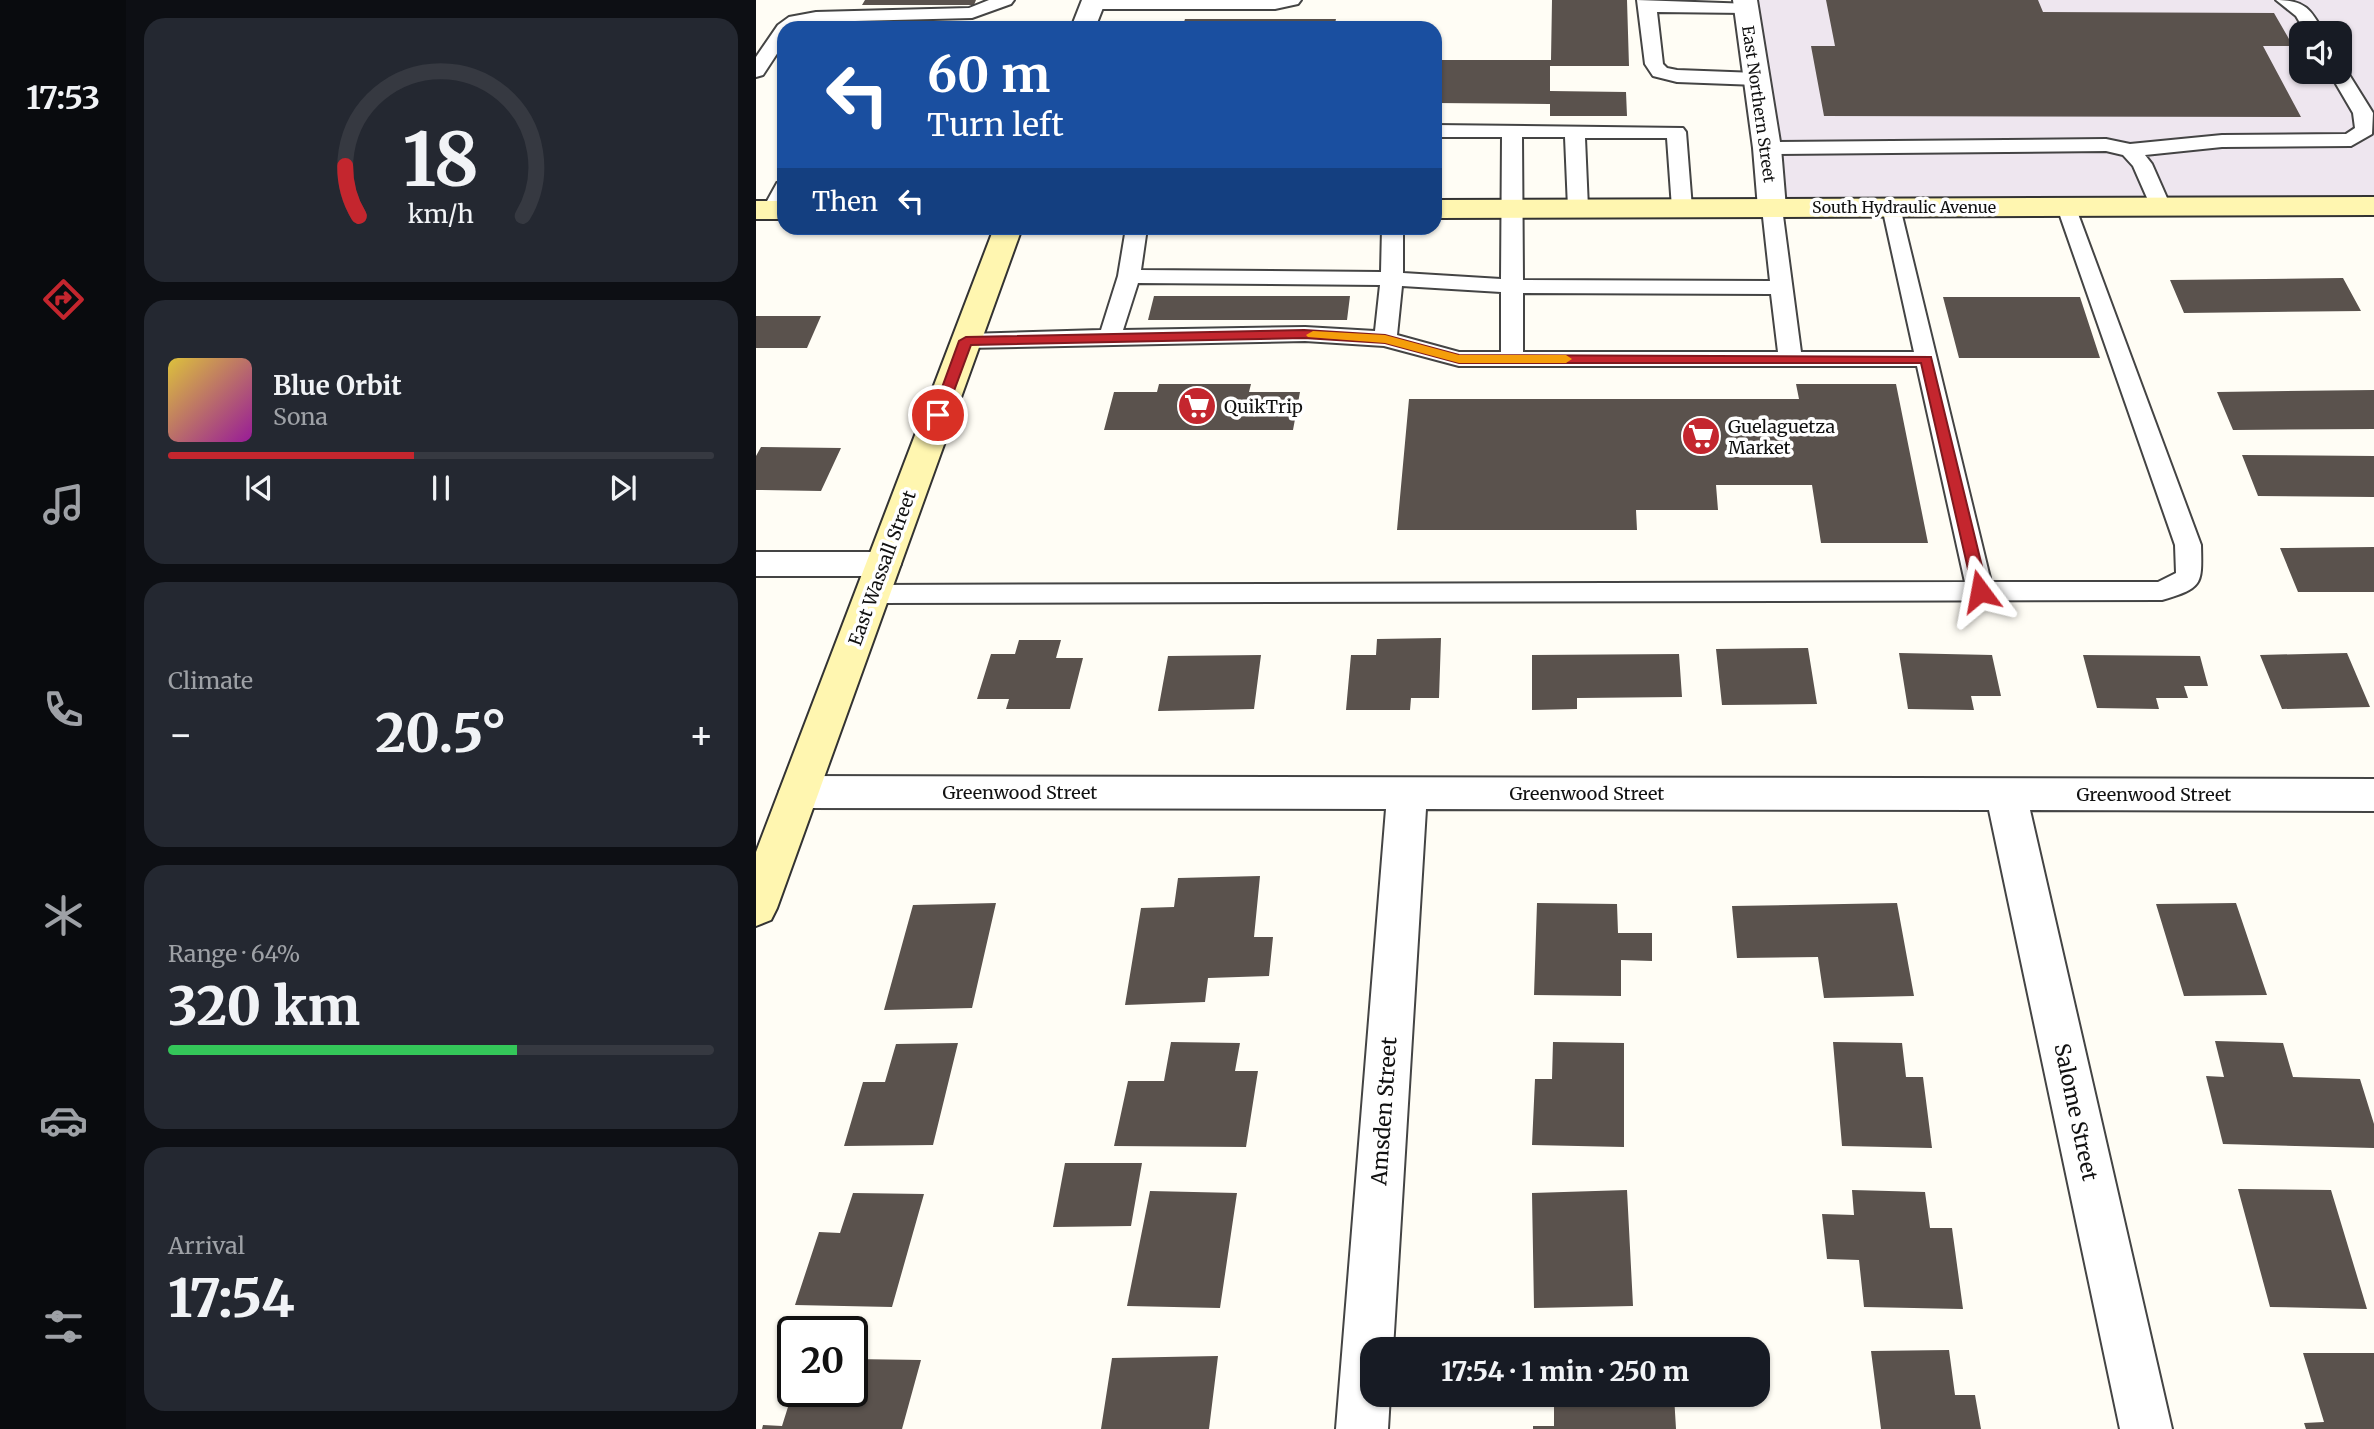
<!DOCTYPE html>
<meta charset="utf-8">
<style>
:root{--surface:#171b24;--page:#242831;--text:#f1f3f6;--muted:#9ea1a6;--line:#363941;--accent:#c4262e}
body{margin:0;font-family:Merriweather,serif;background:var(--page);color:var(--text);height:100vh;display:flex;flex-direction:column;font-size:26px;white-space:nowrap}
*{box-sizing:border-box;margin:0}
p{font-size:23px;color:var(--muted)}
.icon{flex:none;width:38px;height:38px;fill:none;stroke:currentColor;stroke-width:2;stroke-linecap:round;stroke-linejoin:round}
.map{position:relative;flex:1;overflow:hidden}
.panel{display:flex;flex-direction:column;gap:18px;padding:18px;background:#0d0f14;width:630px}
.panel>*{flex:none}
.top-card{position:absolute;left:21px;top:21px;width:665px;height:214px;border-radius:21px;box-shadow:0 2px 5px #0004;background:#1a4fa0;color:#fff;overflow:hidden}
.fabs{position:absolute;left:1533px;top:21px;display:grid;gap:14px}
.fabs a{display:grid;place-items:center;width:63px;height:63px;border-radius:14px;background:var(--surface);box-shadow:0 2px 5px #0004;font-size:35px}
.speed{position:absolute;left:21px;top:1316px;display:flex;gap:14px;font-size:35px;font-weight:700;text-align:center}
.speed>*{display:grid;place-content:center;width:91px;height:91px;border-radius:50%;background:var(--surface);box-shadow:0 2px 5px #0004;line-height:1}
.speed .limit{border:4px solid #111;border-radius:10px;background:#fff;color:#111}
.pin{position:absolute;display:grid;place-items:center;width:60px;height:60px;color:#fff;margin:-30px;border:4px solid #fff;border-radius:50%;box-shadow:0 2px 7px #0007}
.me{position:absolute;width:77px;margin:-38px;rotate:347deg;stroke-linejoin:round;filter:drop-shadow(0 0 5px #0008)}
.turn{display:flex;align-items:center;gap:24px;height:147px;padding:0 35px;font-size:32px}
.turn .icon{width:91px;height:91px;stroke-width:2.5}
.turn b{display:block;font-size:49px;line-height:60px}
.then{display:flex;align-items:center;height:66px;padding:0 35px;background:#0003;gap:14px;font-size:26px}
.big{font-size:52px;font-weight:800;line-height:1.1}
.panel .card{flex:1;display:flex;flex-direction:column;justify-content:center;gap:10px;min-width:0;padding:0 24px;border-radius:21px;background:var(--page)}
.panel .dial{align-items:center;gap:0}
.dial svg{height:182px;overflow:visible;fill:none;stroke:var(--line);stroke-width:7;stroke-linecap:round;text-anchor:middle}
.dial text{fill:var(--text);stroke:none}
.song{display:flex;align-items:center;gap:21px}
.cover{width:84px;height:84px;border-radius:10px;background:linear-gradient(135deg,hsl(50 70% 55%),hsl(300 70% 35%))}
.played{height:7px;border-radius:4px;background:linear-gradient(90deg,var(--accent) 45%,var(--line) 45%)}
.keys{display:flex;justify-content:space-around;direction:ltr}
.heat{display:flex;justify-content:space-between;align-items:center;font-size:38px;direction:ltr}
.charge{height:10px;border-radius:5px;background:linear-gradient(90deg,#34c759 64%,var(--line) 0)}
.trip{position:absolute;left:604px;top:1337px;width:410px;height:70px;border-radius:21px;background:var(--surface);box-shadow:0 2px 5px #0004;font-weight:800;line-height:70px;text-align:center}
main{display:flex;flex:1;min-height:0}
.tab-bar{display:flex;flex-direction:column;width:126px;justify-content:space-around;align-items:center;background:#090b0e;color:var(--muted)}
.tab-bar .icon{width:49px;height:49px}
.tab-bar .on{color:var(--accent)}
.tab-bar b{font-size:32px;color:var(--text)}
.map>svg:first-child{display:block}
.industrial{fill:#eee6ef;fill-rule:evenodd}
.building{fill:#5a524d}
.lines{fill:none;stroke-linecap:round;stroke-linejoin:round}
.lane-casing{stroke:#444;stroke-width:4}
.street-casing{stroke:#444;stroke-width:4}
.secondary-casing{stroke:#333;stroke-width:4}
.lane{fill:#fff;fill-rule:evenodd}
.street{fill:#fff;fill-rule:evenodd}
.secondary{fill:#fff6b0;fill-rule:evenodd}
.route{fill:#c4262e;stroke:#7f191e;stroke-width:2}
.slow{fill:#f59e0b}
.labels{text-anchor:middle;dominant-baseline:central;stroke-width:7;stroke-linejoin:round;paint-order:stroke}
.far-street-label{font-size:16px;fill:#111;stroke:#fff}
.poi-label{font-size:18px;fill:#111;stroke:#fff;text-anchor:start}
.street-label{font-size:18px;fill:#111;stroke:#fff}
.near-street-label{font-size:21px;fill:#111;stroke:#fff}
</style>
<main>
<nav class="tab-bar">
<b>17:53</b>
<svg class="icon on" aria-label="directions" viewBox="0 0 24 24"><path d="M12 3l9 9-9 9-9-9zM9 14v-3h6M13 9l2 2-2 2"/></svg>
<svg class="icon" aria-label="music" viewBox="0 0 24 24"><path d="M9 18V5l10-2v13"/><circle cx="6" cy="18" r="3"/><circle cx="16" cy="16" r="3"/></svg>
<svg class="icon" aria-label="phone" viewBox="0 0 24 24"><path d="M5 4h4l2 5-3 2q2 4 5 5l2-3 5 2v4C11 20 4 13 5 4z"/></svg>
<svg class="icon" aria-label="climate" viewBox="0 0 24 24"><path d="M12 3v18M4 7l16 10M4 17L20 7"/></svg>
<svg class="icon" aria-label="car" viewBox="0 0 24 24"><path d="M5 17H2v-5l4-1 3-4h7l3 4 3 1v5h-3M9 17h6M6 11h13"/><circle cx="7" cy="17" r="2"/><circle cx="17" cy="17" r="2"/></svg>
<svg class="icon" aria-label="filters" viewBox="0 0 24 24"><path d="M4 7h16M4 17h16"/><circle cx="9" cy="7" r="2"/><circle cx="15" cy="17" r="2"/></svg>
</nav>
<section class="panel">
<div class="card dial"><svg viewBox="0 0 100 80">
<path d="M14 69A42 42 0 1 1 86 69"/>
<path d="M14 69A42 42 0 0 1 8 47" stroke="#c4262e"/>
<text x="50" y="56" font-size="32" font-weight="700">18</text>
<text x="50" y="72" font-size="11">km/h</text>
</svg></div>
<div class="card">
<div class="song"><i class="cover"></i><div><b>Blue Orbit</b><p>Sona</p></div></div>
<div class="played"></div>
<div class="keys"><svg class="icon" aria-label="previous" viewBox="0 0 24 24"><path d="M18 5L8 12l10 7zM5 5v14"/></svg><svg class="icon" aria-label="pause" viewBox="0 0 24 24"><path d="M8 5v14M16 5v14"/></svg><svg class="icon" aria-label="next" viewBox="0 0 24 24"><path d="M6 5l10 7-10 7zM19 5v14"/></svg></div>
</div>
<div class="card"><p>Climate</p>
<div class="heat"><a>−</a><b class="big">20.5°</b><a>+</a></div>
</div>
<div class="card"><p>Range · 64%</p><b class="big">320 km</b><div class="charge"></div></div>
<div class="card"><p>Arrival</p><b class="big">17:54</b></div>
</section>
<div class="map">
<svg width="1618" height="1429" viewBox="0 0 1618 1429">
<rect width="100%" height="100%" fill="#fffdf5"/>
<!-- industrial -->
<path class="industrial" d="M988,0h630v208h-602zM1545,33h39v39h-39z"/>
<!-- building -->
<path class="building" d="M109,0h111l-2,5h-112z
M796,0h75l2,66h-79v25l76,1 1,24h-77v-12l-115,-1v-43h116z
M1070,0h212l5,12 231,1 19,33h-30l38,71 -477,-1 -13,-70h24z
M429,19h151l-2,9h-152z
M1587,278l18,33 -177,2 -14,-33z
M398,296h196l-3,24h-199z
M1187,297h137l20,61h-141z
M0,316h65l-14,32h-51z
M403,384h92l-2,8h51l-7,38h-189l10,-38h43z
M1040,384h100l32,159h-107l-9,-58h-96l2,25h-82l1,20h-240l12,-131h390z
M1618,390v39l-141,1 -16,-38z
M5,447l80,1 -20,43 -65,-1v-34z
M1486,455l132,1v41l-116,-1z
M1618,547v45h-76l-18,-44z
M685,638l-2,60h-28l-1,12h-64l5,-55h25l1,-16z
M263,640h42l-5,18h27l-13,51h-64l3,-10h-32l14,-45h24z
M1052,648l9,56 -95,1 -6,-56z
M1143,653l93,2 9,41h-30l3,14 -66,-1z
M1591,653l23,54 -88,2 -22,-54z
M923,654l3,43 -105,1v11l-45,1v-55z
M505,655l-7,54 -96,2 10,-55z
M1327,655l117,1 8,30h-24l4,12h-32l3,11 -62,-1z
M504,876l-6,61h19l-4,39 -61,2 -3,24 -80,3 16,-97 33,-1 4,-29z
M240,903l-24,105 -88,2 29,-105z
M781,903l80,1 1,29h34v28l-31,-1v36l-87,-1z
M1141,903l17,93 -90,2 -6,-41 -81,1 -5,-52z
M1480,903l31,92 -83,1 -28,-92z
M1459,1041l68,2 10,34 67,2 14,45v24l-151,-4 -17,-68 18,1z
M415,1042l69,1 -5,28h23l-12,76 -132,-1 14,-65h36z
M797,1042l71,1v104l-92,-2 3,-66h17z
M1077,1042l69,1 4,34h17l9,71 -90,-2z
M202,1043l-25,102 -89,1 19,-64h22l11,-38z
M309,1163h77l-11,63 -78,1z
M1482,1189l93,1 36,119 -97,-2z
M871,1190l6,116 -99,2 -2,-115z
M1096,1190l73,2 5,36h22l11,81 -99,-2 -5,-47 -32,-1 -5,-45 32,1z
M394,1191l87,2 -17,115 -93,-2z
M97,1193l71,1 -32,113 -97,-2 24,-73 21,1z
M1193,1350l6,45h20l6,34h-100l-10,-78z
M1547,1353h71v76h-68l-2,-6 20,-1z
M462,1356l-9,73h-108l11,-71z
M96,1359l69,1 -19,69h-140l1,-4 19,1 11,-35h59z
M798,1395h120l2,34h-143v-3h21z"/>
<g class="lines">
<defs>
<path id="lane" d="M233,0h25l-3,4 -39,14 -156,4 -19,6h-13v15l-21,32 -7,2v-20l22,-32 11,-8 27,-5 153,-4z
M330,0h215l-3,4 -23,5h-183l-6,-1 -3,-4z
M881,0l115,4 3,4 -3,4 -6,1 -89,-1 6,52 4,4 10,2 80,3 9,6 -9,6 -80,-3 -24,-6 -8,-12z
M1520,0c29,0 35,9 48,33h-18l-10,-17z
M1584,67l5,1 28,45 -1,21 -21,12 -129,1 -77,8 7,9 19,43 -3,4h-14l-3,-4 -18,-41 -10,-11 -17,-4 -339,3 -7,-2 -3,-4 3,-4 7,-2 339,-3 24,5 92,-9 124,-1 9,-6 -2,-15 -24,-41h11z
M679,125l248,3 3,4 6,76 -3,4h-14l-3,-4 -5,-70h-82l3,70 -3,4h-14l-3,-4 -3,-71h-43l1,143 247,1 -8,-73 3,-4h14l3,4 19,144h113l-32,-145 3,-4h14l92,379h167l18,-9 -1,-28 -118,-338 3,-4h14l127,342c1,40 2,43 -39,55l-1290,3 -9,-2 -4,-7 4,-7 9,-2 1093,-3 -48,-216h-458l-75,-20 -79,-5 -339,7 -8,-2 -3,-5 3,-5 8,-2 135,-4 17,-54 8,-48h21l-6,42 240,2 1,-44h21v45l98,6 1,-142h-67zM382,283l242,2 -5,46 -70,-4 -182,3zM646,286l99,6v60h-42l-62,-17zM767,293l248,1 7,58h-255z
M28,181v26l-5,7h-14l-3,-4 15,-27z"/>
<path id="street" d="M326,0h24l-11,28h-24z
M977,0h24l24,148 5,60 -4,6 -10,3 -10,-3 -4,-6 -5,-60z
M0,552h127l13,3 5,9 -5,9 -13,3h-127z
M43,776l1575,3v32l-344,-1 142,619h-52l-131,-619 -563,-1 -33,540h-21v46h18l-2,34h-52l50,-620 -587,-1 -14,-5 -6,-11 6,-11z"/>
<path id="secondary" d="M1618,197v18l-939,3v-18z
M0,201h28v18h-28z
M238,228h28l-245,680 -6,12 -15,6v-74z"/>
</defs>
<!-- lane casing -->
<use href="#lane" class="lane-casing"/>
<!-- street casing -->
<use href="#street" class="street-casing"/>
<!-- secondary casing -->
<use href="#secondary" class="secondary-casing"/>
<!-- lane -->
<use href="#lane" class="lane"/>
<!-- street -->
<use href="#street" class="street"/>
<!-- secondary -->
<use href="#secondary" class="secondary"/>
</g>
<!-- route -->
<path class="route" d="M548,330l81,5 74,20 472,2 57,234 -8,5 -7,-5 -52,-228h-462l-74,-20 -81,-5 -333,7 -26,70 -7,5 -6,-5 27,-74 7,-4z"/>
<!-- slow -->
<path class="slow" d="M557,331l72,4 74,20h107l6,4 -6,4h-107l-74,-20 -77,-6 -2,-2z"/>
<!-- icons -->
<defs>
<symbol id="supermarket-disc" viewBox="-11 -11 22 22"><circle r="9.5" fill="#c4262e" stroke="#fff"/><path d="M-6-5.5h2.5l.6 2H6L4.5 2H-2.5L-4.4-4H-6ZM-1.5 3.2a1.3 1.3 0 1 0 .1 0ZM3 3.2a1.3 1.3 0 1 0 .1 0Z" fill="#fff"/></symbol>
</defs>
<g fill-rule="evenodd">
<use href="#supermarket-disc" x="419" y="384" width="44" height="44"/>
<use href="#supermarket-disc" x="923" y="414" width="44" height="44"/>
</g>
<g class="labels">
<!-- far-street labels -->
<g class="far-street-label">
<text transform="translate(1003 104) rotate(82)">East Northern Street</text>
<text x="1148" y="207">South Hydraulic Avenue</text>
</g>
<!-- poi labels -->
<g class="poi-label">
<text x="468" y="406">QuikTrip</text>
<text x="972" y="426">Guelaguetza<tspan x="972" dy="21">Market</tspan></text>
</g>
<!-- street labels -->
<g class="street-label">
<text transform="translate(126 568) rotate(-70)">East Wassall Street</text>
<text x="264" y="792">Greenwood Street</text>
<text x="831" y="793">Greenwood Street</text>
<text x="1398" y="794">Greenwood Street</text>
</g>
<!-- near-street labels -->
<g class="near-street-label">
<text transform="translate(628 1111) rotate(-86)">Amsden Street</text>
<text transform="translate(1320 1112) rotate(78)">Salome Street</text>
</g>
</g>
</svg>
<div class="fabs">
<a><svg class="icon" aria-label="sound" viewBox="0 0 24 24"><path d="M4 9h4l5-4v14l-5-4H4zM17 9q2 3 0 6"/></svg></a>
</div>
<div class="speed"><div class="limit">20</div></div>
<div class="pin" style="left:182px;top:415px;background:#d93025"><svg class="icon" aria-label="arrive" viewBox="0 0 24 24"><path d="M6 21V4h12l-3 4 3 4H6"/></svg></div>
<svg class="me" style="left:1224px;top:591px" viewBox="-20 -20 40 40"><path d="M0-17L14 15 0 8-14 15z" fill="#c4262e" stroke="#fff" stroke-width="4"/></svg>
<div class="trip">17:54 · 1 min · 250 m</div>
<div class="top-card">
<div class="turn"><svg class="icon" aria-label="left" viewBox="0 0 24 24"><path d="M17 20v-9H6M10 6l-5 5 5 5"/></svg><div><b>60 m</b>Turn left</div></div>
<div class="then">Then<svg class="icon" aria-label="left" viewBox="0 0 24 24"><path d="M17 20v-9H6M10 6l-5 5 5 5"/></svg></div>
</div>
</div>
</main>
